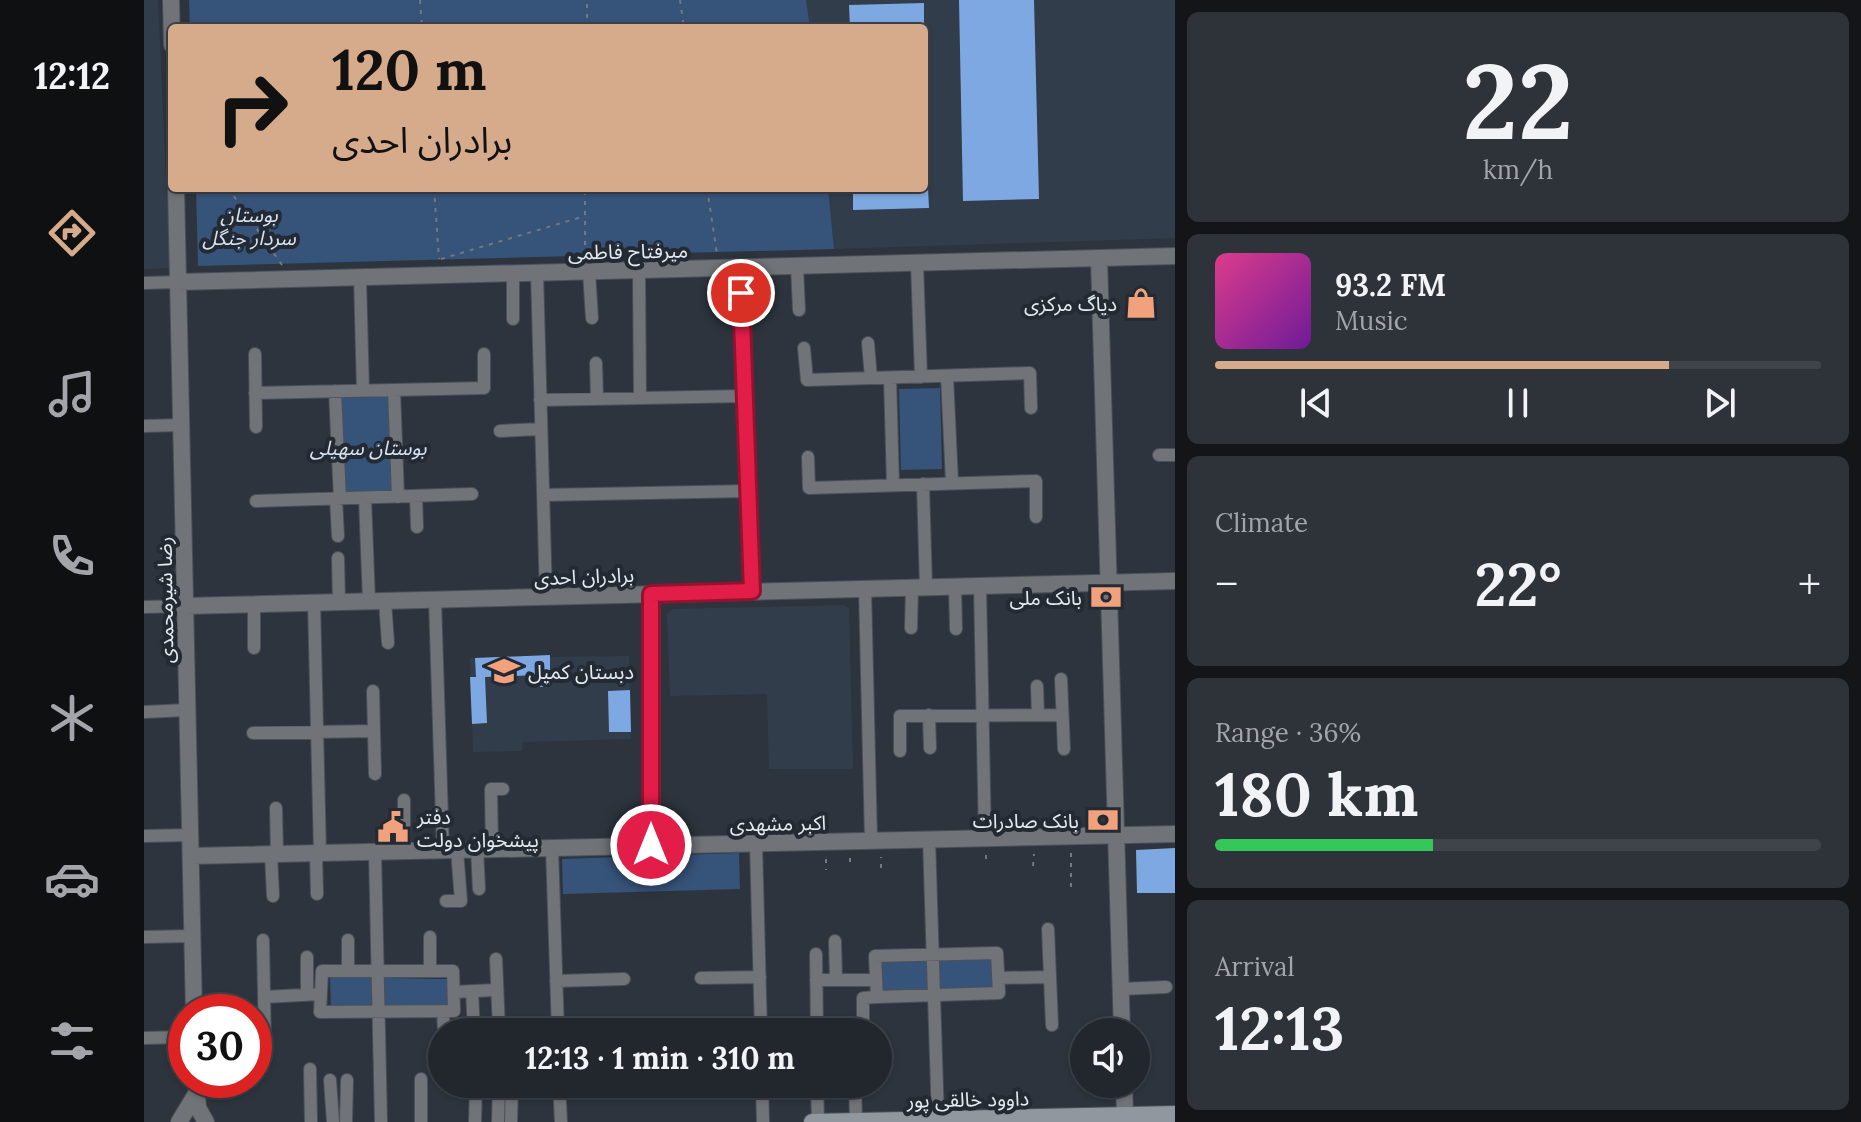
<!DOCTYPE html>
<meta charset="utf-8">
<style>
:root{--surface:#22272e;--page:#2e333a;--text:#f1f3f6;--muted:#a2a5aa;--line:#3f444a;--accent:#d6ab8b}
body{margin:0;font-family:Lora,"Noto Sans Arabic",serif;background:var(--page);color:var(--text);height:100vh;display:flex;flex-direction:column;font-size:30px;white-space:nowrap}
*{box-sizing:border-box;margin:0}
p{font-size:26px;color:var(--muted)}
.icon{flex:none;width:44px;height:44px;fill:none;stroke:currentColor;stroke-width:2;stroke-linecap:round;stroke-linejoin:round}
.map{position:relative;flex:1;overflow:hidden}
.panel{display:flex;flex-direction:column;gap:12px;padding:12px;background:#131519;width:686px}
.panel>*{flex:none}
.banner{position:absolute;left:24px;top:24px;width:760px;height:168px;border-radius:8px;box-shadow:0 2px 6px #0004,0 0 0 2px var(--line);background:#d6ab8b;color:#111;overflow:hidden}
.fabs{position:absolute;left:926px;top:1018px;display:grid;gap:16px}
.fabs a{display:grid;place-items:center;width:80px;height:80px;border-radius:50%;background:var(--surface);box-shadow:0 2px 6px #0004,0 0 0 2px var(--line);font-size:40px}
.speed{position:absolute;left:24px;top:994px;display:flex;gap:16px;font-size:40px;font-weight:700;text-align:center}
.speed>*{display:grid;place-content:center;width:104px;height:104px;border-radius:50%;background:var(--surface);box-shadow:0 2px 6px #0004,0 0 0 2px var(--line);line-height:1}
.speed .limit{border:12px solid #d22;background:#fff;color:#111}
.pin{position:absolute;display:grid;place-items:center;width:68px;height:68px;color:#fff;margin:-34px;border:4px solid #fff;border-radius:50%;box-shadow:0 2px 8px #0007}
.me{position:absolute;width:88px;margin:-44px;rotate:0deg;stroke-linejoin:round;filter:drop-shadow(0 0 6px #0008)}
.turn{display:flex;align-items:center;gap:28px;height:168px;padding:0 32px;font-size:36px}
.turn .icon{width:104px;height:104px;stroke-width:2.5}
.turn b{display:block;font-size:56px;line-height:68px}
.big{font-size:60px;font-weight:700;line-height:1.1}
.panel .card{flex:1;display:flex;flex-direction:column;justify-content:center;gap:12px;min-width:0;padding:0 28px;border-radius:12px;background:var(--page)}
.panel .dial{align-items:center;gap:0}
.dial b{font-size:104px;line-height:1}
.song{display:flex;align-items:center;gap:24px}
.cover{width:96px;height:96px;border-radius:12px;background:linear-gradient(135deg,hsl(330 70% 55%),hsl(280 70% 35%))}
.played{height:8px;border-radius:4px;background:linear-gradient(90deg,var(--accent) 75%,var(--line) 75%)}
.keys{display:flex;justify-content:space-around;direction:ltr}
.heat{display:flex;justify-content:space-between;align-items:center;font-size:44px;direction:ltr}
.charge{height:12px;border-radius:6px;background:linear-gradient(90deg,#34c759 36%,var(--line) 0)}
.trip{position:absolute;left:284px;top:1018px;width:464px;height:80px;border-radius:40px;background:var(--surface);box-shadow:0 2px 6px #0004,0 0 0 2px var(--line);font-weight:700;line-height:80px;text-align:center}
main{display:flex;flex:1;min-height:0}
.tab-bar{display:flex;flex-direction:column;width:144px;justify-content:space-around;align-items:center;background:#0e1012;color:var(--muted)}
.tab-bar .icon{width:56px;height:56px}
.tab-bar .current{color:var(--accent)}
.tab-bar b{font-size:36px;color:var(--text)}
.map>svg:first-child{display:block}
.built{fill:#323d4c}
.green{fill:#365379}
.building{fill:#7da8e1}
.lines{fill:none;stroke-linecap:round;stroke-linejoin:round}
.minor-casing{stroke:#4b515a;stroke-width:14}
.tertiary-casing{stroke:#4b515a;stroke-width:18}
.secondary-casing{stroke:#4b515a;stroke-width:18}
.path{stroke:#737881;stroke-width:2;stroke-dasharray:4 6;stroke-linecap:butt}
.minor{stroke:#707378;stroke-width:12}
.tertiary{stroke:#707378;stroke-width:16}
.secondary{stroke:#91979f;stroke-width:16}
.route-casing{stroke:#92132f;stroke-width:20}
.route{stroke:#e11d48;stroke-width:14}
.labels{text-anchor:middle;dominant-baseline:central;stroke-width:8;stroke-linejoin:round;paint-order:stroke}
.park-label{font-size:20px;font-style:italic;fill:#d7e3f3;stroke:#232a33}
.street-label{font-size:20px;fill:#e6eaf1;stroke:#232a33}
.poi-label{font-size:20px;fill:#e6eaf1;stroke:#232a33;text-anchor:end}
</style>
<main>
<nav class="tab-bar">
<b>12:12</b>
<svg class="icon current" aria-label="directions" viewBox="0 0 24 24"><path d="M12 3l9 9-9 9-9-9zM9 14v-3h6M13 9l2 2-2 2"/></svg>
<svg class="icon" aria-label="music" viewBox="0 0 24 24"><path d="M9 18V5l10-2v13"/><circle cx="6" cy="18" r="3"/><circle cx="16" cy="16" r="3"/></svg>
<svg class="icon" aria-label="phone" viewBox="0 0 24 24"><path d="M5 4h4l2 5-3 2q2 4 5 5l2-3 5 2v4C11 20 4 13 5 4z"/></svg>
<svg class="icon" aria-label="climate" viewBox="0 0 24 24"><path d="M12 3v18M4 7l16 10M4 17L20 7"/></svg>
<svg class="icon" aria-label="car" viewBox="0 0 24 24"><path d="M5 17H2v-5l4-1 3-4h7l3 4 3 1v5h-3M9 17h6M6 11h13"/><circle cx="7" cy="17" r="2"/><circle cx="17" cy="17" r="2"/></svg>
<svg class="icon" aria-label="filters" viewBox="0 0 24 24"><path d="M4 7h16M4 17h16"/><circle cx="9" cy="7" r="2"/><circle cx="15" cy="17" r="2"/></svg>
</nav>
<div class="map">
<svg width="1031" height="1122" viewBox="0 0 1031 1122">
<rect width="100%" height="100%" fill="#2d343d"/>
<!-- built -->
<path class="built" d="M0,0h14l12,268 -26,1z
M661,0h370v238l-341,11 -7,-61h97v-160h-116z
M700,605l5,3 4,161h-84l-2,-75 -97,2 -3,-82 6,-5z
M485,656l2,83 -108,3 -1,9 -49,1 -3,-94z"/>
<!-- green -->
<path class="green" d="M45,0h617l4,28h-620z
M52,188h632l6,61 -636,17z
M796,388l2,81 -41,1 -2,-81z
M250,396l2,102 -54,1 -2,-102z
M595,853l1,36 -177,5 -1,-35z
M848,958l1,31 -111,4 -1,-31z
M186,977l117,2 1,27 -117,1z"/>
<!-- building -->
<path class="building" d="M815,0h75l5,199 -76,2z
M780,3v25h-74l-1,-23z
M709,188h75l1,20 -76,2z
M406,655v31l-10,1 -1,-12 -54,2 2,46 -15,1 -2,-47h6l-1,-19z
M486,690l1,42h-22l-1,-41z
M1031,848v45h-38l-1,-43z"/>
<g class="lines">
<defs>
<path id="minor" d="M773,263l4,114
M653,266l2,44
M596,268l12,323
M495,270l1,128
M445,272l3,46
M393,273l9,324
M216,278l3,113
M0,283l34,-1
M369,319v-45
M724,343l3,35
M660,348l3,32 223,-7 1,35
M111,354l1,73
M452,363l1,36
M803,376l5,106
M746,378l3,107
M250,390l4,107
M191,391l5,108
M111,393l229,-5v-34
M396,400l205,-4
M0,426l37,-1
M356,431l41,-2
M1015,455h16
M664,457l1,31 227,-7v36
M779,484l3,103
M399,495l205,-4
M272,496l1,31
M221,498l4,103
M192,499l2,37
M112,501l216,-7
M194,558l1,44
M811,586l1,43
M836,586l5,252
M721,589l6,251
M507,594v251
M291,600l8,250
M241,601l3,42
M170,602l6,251
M110,604v44
M0,607l41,-1
M767,628l1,-41
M917,679l3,70
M893,686l1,29
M229,691l2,83
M0,712l43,-2
M785,715l1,33
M109,733l121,-2
M756,751v-35l162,-1
M260,800v51
M132,808l1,46
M0,836l46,-1
M785,839l9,281
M612,843l5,189
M408,848l6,184
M333,849l2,40
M348,849l-1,-60h12
M231,852l6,270
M172,853l1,41
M127,854l2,42
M302,901h15l-4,-51
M904,929l4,96
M0,937l48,-1
M119,940l2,106
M204,940v31
M691,941l1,39
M853,953l2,40 -122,4 -2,-41z
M672,954l1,78
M352,959l3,71
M178,971h131l1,40 -134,1z
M286,971v-34
M557,978l59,-1
M854,978l52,-1
M672,980h60
M412,981l68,-2
M977,989l45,-2
M328,991l2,41
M310,992l41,-2
M163,995v-38
M120,997l57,-3
M299,1011l1,21
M719,1023v-25l14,-1
M414,1030l203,-4
M0,1038l42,-1
M166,1069l1,53
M186,1080l3,42
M415,1084l2,38
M618,1084l1,38
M673,1084l1,38
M711,1084l1,37
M202,1122l1,-42
M277,1122v-43
M331,1122l1,-38
M354,1122l1,-38
M367,1122l1,-38"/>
<path id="tertiary" d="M27,0l1,45
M32,188l18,824
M955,259l23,773
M34,282l997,-26
M41,606l990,-25
M47,856l984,-22
M52,1080l2,28 8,14
M980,1084l1,32
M35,1122l17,-28"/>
<path id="secondary" d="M668,1122l363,-8"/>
</defs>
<!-- minor casing -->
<use href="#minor" class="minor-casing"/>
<!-- tertiary casing -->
<use href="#tertiary" class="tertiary-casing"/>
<!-- secondary casing -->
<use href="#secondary" class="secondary-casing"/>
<!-- path -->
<path class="path" d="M276,0l2,28
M536,0l4,28
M443,28v-28
M84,188l54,77
M290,188l5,71
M563,188l10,66
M441,255v-67
M297,259l144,-43
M927,853v35
M842,855v7
M706,858v10
M682,859v11
M889,866l1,-12
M737,868v-11"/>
<!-- minor -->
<use href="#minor" class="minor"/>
<!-- tertiary -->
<use href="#tertiary" class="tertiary"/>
<!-- secondary -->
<use href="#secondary" class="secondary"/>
</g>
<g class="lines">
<defs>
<path id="route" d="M507,845v-251l101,-3 -11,-298"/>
</defs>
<!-- route casing -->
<use href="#route" class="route-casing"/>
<!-- route -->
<use href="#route" class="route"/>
</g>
<!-- icons -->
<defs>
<symbol id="shop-bare" viewBox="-9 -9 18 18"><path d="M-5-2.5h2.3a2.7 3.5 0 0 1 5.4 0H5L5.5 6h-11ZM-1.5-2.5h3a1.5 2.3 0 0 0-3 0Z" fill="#f1a17c" stroke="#232a33" stroke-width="2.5" paint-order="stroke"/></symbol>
<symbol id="bank-bare" viewBox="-9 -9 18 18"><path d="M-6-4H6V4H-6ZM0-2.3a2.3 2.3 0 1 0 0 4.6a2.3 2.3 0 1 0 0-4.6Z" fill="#f1a17c" stroke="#232a33" stroke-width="2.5" paint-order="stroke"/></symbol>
<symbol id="school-bare" viewBox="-9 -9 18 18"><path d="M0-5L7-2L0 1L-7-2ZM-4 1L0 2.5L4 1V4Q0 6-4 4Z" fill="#f1a17c" stroke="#232a33" stroke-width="2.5" paint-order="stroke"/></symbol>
<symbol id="civic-bare" viewBox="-9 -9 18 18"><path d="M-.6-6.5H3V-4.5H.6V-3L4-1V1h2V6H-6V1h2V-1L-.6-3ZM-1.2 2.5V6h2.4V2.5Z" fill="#f1a17c" stroke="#232a33" stroke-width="2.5" paint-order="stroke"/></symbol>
</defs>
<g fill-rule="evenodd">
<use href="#shop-bare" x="975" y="281" width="44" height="44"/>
<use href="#bank-bare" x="940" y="575" width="44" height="44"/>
<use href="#school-bare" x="338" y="649" width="44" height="44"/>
<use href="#bank-bare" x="937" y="798" width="44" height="44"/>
<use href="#civic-bare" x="227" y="805" width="44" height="44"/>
</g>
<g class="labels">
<!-- park labels -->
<g class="park-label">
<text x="105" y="214">بوستان<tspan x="105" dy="23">سردار جنگل</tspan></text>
<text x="224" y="447">بوستان سهیلی</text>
</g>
<!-- street labels -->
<g class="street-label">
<text transform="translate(484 251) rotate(-1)">میرفتاح فاطمی</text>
<text transform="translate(440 576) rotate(-2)">برادران احدی</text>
<text transform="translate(21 600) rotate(-91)">رضا شیرمحمدی</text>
<text transform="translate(634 823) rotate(-1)">اکبر مشهدی</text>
<text transform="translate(824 1099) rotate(-1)">داوود خالقی پور</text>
</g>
<!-- poi labels -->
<g class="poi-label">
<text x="973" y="303">دیاگ مرکزی</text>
<text x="938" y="597">بانک ملی</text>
<text x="384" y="671" text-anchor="start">دبستان کمیل</text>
<text x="273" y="816" text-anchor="start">دفتر<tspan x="273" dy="23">پیشخوان دولت</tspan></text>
<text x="935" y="820">بانک صادرات</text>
</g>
</g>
</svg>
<div class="fabs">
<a><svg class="icon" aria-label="sound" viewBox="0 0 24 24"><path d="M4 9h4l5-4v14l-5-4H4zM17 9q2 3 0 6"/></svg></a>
</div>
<div class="speed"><div class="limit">30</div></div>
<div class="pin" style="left:597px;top:293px;background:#d93025"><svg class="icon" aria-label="arrive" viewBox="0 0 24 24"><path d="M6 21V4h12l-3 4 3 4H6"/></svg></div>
<svg class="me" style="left:507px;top:845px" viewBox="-20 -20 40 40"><circle r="17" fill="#e11d48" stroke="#fff" stroke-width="3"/><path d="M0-11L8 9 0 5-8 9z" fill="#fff"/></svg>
<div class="trip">12:13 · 1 min · 310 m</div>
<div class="banner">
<div class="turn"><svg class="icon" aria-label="right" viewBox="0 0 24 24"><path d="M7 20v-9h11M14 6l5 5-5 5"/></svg><div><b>120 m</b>برادران احدی</div></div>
</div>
</div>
<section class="panel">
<div class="card dial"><b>22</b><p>km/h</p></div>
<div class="card">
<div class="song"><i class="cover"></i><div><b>93.2 FM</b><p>Music</p></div></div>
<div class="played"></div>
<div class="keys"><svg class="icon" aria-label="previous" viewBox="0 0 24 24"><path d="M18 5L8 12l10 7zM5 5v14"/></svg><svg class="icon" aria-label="pause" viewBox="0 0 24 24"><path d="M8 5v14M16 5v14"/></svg><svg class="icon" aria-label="next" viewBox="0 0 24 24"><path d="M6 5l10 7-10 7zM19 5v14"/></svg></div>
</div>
<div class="card"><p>Climate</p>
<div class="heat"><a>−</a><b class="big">22°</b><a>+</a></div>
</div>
<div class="card"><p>Range · 36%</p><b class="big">180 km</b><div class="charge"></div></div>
<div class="card"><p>Arrival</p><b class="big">12:13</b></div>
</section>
</main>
